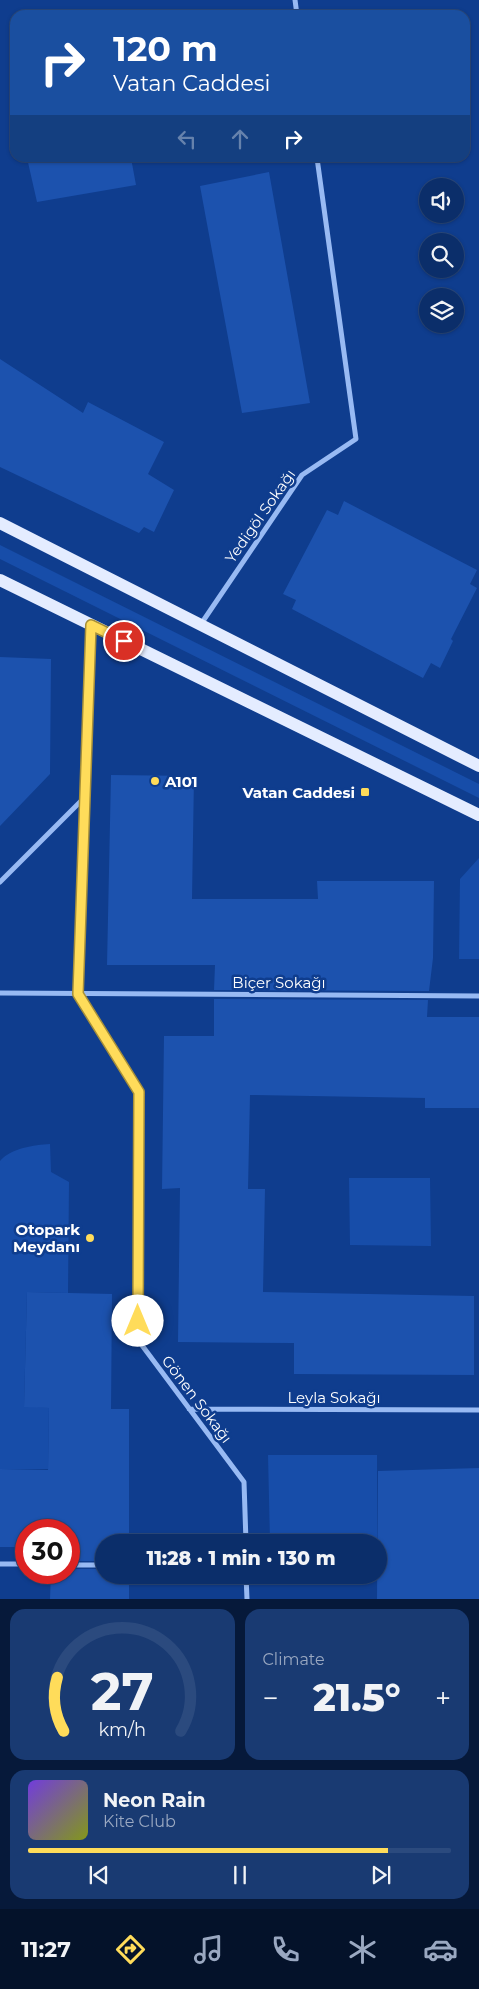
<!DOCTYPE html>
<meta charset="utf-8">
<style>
:root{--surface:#0b2e6a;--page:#193a72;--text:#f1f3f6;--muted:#9aa8c1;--line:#2b4a7e;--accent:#ffdc5a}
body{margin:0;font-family:Montserrat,sans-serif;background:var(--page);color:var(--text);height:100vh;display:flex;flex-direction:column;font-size:19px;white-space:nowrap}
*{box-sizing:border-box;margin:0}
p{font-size:16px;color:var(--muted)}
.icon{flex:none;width:28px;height:28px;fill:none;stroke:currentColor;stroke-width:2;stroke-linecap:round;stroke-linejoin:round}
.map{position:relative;height:1599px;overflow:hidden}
.side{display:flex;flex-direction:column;gap:10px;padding:10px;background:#06193a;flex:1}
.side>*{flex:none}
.guide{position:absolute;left:10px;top:10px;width:460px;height:152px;border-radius:15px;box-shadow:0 1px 4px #0004,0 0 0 1px var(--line);background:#1a4fa0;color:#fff;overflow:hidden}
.fabs{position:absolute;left:419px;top:178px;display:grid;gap:10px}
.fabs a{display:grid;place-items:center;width:45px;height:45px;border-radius:50%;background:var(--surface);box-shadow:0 1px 4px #0004,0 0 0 1px var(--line);font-size:25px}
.speed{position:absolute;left:15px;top:1519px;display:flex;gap:10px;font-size:25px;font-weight:700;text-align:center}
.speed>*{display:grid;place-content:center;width:65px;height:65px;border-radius:50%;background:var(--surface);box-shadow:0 1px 4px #0004,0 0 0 1px var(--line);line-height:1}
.speed .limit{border:8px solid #d22;background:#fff;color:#111}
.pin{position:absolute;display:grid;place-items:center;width:42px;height:42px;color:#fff;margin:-21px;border:2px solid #fff;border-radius:50%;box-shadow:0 1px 5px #0007}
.me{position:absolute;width:55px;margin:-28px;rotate:0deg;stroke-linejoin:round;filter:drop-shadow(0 0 4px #0008)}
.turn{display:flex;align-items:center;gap:18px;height:105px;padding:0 20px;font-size:22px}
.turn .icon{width:65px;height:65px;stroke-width:2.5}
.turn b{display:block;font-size:35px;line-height:42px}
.lanes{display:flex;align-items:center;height:48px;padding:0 20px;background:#0003;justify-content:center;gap:25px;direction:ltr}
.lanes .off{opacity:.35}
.big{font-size:38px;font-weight:800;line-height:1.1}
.side .widget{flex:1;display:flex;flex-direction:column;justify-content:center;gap:8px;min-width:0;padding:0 18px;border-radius:15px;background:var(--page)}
.side .dial{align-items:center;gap:0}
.dial svg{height:130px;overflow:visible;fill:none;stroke:var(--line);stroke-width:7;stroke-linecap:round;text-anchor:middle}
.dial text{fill:var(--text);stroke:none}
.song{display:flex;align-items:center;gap:15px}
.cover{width:60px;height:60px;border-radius:8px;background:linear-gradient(135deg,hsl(260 70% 55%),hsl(70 70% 35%))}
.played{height:5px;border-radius:2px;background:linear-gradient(90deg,var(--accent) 85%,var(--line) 85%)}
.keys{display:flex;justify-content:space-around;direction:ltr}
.heat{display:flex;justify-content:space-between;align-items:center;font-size:28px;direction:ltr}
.side .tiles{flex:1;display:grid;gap:10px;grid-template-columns:1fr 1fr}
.widget:last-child{grid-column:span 2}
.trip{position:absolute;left:95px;top:1534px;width:292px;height:50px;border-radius:25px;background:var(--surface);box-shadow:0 1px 4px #0004,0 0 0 1px var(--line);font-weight:800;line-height:50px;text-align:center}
.dock{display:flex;height:80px;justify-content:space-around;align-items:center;background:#04122a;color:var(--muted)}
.dock .icon{width:35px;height:35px}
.dock .selected{color:var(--accent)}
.dock b{font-size:22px;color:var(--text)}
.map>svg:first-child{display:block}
.green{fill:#174da9}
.building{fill:#1c52ae}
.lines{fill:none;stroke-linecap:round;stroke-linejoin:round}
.minor{stroke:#98baf3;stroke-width:5}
.primary{stroke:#e4ecff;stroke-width:12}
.route-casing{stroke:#a68f3a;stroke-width:12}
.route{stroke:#ffdc5a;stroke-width:9}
.poi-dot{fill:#ffdc5a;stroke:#0f3d8e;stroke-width:2}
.labels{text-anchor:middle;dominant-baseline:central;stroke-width:5;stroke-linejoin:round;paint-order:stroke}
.street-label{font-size:15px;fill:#fff;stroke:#0f3d8e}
.poi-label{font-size:15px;font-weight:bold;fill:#fff;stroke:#0f3d8e;text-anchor:end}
</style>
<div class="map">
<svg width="479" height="1599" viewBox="0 0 479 1599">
<rect width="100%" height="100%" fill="#0f3d8e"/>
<!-- green -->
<path class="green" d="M0,545l479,239v14l-479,-239z
M479,858v101h-20l1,-80z
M50,1144l1,28 18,10 -1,111 -41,-1 -3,114 25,2 -1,61h-48v-308c11,-13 34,-16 50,-17z
M349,1178h81l1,68 -81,-1z
M268,1455h109v87h-107z"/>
<!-- building -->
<path class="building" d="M27,158h104l5,27 -99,17z
M269,172l41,231 -68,10 -42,-227z
M0,359l83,54 5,-11 76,40 -16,32 26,16 -20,42 -10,-5 -5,6 -139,-66z
M344,501l133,69 -7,14 7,4 -26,51 2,2 -13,27 -9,-5 -8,15 -131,-69 4,-9 -13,-6 44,-84 11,5z
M0,657l51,2 -1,115 -50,52z
M111,775l83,1 -2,123h126l-1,-18h117l-1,77 -4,33 -215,-1 1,-25h-108z
M214,999l214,1 -1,17h52v91h-54v-10l-175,-3 -2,94h17l-2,103 211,4v79l-180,-1v-31l-116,-1 2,-154 -18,1 2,-153h50z
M27,1292l85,2 -1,115h18v133h-25v19h-35v-31h-43v17h-26v-78l48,1 1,-62 -25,-1z
M479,1468v131h-102l1,-128z
M69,1569h35v6h25v24h-79l1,-27h18z"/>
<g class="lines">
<!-- minor -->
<path class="minor" d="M295,0l2,15
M201,624l101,-149 54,-36 -39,-281
M91,626l-13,368 61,98 -1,248 106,142 2,60
M0,882l83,-83
M0,993l479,3
M189,1409l290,1
M0,1564h26
M69,1565h35
M246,1575l1,24"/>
<!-- primary -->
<path class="primary" d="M0,523l479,243
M0,580l479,235"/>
</g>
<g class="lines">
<defs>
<path id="route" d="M124,641l-33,-16 -13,369 61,98 -1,229"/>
</defs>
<!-- route casing -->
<use href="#route" class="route-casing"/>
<!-- route -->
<use href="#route" class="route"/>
</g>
<!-- markers -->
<g class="poi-dot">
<circle cx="155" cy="781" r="5"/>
<rect x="360" y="787" width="10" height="10" rx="2.5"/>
<circle cx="90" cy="1238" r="5"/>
</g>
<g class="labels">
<!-- street labels -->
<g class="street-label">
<text transform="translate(260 516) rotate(-55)">Yedigöl Sokağı</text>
<text x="279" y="982">Biçer Sokağı</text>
<text x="334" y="1397">Leyla Sokağı</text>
<text transform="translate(197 1399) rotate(53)">Gönen Sokağı</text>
</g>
<!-- poi labels -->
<g class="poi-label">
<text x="165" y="781" text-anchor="start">A101</text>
<text x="355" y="792">Vatan Caddesi</text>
<text x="80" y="1229">Otopark<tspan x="80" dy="17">Meydanı</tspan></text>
</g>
</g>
</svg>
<div class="fabs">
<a><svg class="icon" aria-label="sound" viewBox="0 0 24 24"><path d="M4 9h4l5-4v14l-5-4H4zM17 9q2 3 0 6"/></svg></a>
<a><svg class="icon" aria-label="search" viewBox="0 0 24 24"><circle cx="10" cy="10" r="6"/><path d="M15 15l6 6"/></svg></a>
<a><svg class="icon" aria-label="layers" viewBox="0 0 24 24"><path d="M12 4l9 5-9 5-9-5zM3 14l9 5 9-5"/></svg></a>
</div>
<div class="speed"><div class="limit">30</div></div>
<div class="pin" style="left:124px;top:641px;background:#d93025"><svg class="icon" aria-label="arrive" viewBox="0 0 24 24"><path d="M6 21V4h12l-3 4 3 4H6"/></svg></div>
<svg class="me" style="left:138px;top:1321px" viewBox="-20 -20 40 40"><circle r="19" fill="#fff"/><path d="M0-13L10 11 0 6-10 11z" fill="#ffdc5a"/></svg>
<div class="trip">11:28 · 1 min · 130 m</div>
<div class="guide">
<div class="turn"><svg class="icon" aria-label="right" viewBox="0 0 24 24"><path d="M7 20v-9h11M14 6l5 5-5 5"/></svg><div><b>120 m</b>Vatan Caddesi</div></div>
<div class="lanes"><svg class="icon off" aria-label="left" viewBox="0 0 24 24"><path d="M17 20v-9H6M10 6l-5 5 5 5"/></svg><svg class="icon off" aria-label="ahead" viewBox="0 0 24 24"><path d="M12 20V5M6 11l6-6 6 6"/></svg><svg class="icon" aria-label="right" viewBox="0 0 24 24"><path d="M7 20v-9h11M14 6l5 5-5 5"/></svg></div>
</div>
</div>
<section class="side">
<div class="tiles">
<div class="widget dial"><svg viewBox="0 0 100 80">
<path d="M14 69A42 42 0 1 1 86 69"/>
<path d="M14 69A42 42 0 0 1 10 36" stroke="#ffdc5a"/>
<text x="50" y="56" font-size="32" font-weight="700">27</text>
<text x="50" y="72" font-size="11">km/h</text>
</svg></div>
<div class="widget"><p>Climate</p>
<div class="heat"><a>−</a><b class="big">21.5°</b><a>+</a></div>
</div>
<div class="widget">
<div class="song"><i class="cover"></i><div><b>Neon Rain</b><p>Kite Club</p></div></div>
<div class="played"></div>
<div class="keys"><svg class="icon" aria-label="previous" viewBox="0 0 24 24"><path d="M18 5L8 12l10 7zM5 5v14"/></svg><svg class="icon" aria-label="pause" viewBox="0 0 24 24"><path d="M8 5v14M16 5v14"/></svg><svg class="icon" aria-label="next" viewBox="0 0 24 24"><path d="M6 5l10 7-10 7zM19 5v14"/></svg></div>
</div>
</div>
</section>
<nav class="dock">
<b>11:27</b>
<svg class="icon selected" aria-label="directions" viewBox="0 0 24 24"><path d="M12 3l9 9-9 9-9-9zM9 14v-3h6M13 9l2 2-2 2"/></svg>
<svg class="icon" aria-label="music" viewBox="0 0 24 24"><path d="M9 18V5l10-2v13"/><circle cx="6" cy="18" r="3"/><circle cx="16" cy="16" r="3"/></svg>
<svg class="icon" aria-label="phone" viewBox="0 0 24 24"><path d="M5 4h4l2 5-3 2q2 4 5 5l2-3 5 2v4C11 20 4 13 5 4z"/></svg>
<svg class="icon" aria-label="climate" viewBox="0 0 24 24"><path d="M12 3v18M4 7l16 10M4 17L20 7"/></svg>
<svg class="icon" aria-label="car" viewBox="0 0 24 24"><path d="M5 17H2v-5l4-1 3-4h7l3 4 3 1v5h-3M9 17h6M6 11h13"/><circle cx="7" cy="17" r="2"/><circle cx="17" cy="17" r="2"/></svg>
</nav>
